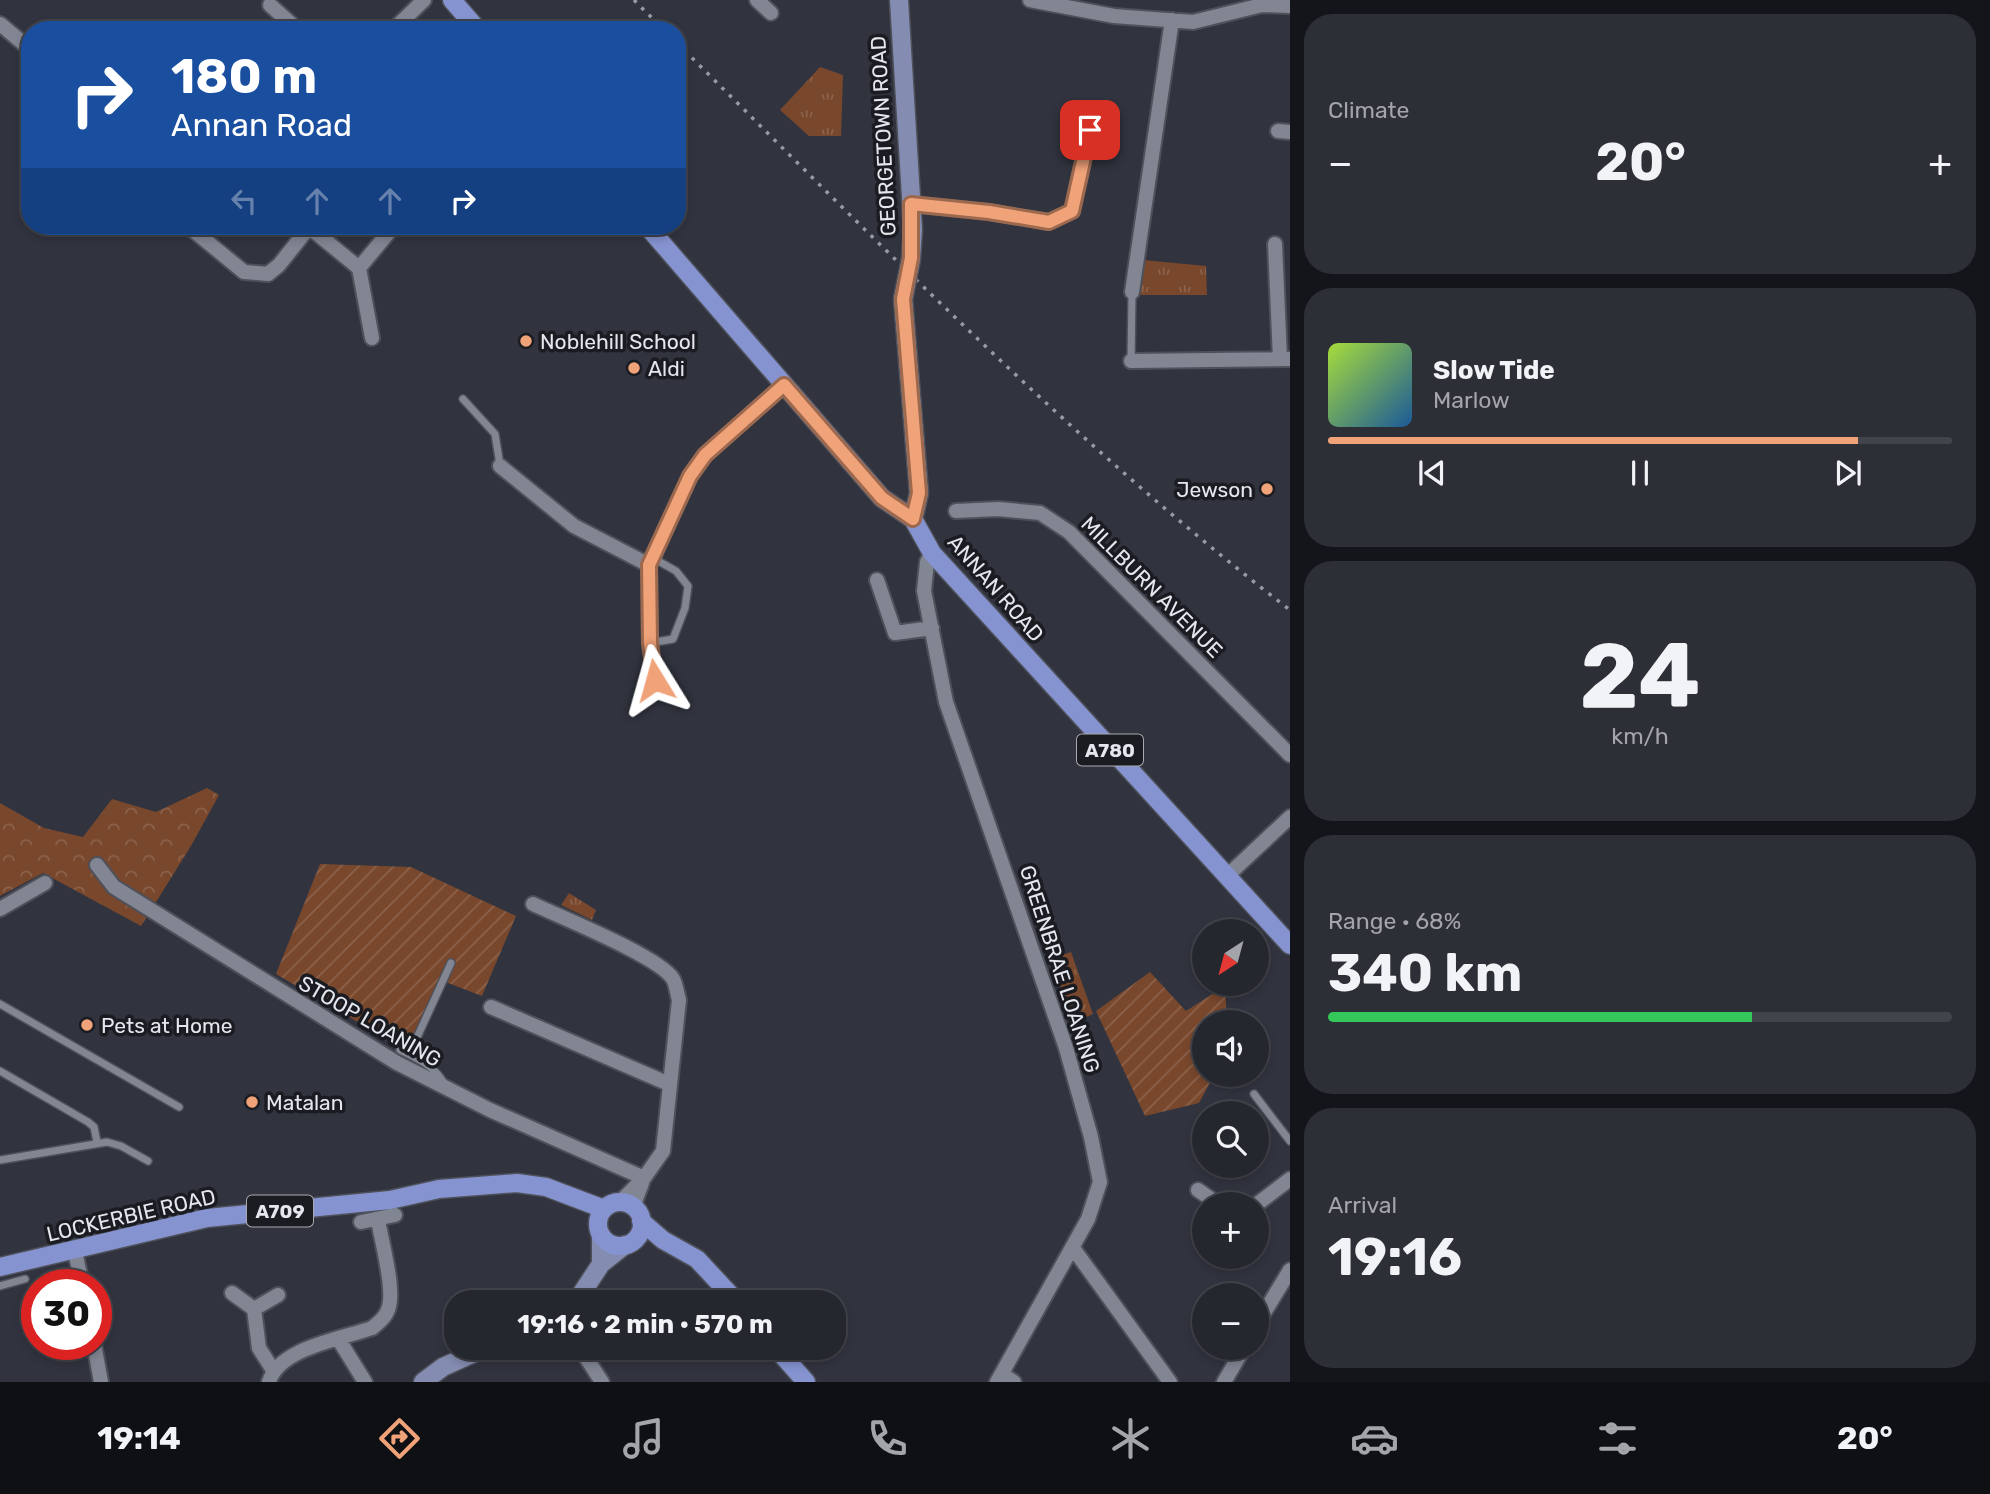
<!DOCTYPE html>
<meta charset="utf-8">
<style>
:root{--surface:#25272f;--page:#2d2f37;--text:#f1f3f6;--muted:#a3a5aa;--line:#42444b;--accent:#f0a279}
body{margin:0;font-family:Rubik,sans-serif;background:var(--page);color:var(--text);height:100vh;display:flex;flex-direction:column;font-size:26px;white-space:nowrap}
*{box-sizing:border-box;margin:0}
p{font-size:23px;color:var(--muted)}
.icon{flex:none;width:38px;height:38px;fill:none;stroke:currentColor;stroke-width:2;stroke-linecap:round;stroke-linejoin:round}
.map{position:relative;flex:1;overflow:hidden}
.sheet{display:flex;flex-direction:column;gap:14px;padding:14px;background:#14151a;width:700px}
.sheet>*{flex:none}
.top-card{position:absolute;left:21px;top:21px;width:665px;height:214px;border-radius:28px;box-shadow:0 4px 10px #0003,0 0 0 2px var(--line);background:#1a4fa0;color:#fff;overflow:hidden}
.needle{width:46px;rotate:216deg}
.tools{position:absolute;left:1192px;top:919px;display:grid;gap:14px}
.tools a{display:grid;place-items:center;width:77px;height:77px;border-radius:50%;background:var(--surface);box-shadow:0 4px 10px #0003,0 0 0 2px var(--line);font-size:35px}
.speed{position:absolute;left:21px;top:1269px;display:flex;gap:14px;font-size:35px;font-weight:700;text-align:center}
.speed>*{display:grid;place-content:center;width:91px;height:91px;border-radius:50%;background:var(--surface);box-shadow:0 4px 10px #0003,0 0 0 2px var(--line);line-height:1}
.speed .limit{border:10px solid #d22;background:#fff;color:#111}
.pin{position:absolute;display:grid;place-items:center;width:60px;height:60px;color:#fff;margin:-30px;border-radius:14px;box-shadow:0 4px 10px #0006}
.me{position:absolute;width:77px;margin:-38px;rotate:352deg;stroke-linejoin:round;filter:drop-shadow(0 0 5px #0008)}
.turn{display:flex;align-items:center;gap:24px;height:147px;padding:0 35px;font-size:32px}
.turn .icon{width:91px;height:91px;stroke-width:2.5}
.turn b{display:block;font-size:49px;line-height:60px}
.lanes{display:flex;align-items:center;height:66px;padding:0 35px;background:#0003;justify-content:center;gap:35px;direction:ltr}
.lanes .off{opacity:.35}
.big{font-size:52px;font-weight:700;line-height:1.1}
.sheet .card{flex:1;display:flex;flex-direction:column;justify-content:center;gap:10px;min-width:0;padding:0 24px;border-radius:28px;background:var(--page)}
.sheet .dial{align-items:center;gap:0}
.dial b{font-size:91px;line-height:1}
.song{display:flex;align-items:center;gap:21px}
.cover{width:84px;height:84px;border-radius:10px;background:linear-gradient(135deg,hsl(80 70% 55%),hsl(210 70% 35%))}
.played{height:7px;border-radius:4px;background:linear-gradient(90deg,var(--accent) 85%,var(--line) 85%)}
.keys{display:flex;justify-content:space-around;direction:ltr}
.heat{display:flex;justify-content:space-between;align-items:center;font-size:38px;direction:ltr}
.charge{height:10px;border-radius:5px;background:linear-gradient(90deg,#34c759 68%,var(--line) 0)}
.trip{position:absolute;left:444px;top:1290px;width:402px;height:70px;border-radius:28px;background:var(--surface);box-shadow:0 4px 10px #0003,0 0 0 2px var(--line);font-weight:700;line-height:70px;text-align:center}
.menu{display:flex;height:112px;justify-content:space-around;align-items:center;background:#0f1013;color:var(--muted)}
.menu .icon{width:49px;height:49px}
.menu .selected{color:var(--accent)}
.menu b{font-size:32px;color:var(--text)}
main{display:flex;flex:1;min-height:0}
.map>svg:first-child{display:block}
.grass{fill:url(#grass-tufts)}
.forest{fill:url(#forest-crowns)}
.garden{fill:url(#garden-furrows)}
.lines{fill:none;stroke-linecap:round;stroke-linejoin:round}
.lane-casing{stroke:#4e515a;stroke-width:10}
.street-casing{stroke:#4e515a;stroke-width:18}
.secondary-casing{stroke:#4e515a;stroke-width:21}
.primary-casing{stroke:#4e515a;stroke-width:21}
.lane{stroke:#828693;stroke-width:7}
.street{stroke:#828693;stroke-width:14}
.secondary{stroke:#848db1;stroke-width:18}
.primary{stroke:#8593d0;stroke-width:18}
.rail{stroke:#989ba3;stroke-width:3.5;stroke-dasharray:3.5 7;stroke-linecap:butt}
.secondary-bridge-casing{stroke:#4e515a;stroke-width:21;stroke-linecap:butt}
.secondary-bridge{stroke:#848db1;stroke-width:18}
.route-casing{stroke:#9c694f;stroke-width:18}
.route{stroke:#f0a279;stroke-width:12}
.poi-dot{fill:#f0a279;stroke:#1a1c21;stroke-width:2.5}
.labels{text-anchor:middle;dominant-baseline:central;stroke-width:7;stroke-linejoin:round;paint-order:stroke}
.shield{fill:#1a1c21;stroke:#a7aab0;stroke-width:2}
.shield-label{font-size:19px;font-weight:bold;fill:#e4e7ee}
.street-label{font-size:21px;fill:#e4e7ee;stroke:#1a1c21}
.poi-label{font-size:21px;fill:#e4e7ee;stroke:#1a1c21;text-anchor:start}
</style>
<main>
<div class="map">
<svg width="1290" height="1382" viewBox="0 0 1290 1382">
<defs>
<pattern id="grass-tufts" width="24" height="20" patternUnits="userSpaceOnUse" patternTransform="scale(1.75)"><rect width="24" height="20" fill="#78472c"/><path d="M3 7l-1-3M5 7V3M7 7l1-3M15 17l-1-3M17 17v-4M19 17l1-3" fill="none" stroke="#8b624b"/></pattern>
<pattern id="forest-crowns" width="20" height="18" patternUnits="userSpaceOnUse" patternTransform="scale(1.75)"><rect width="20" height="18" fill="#78472c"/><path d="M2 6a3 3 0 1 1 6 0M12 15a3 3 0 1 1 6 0" fill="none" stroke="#8b624b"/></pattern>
<pattern id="garden-furrows" width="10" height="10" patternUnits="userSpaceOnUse" patternTransform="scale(1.75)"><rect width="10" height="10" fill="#78472c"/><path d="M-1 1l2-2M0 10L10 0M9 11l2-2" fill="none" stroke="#8b624b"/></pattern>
</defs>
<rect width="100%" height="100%" fill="#31343f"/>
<!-- grass -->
<path class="grass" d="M820,67l23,8 -2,61h-32l-29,-26z
M1143,260l63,6 1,29h-67z
M569,893l27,17 -4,10 -31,-15z
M1071,952l22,62 -19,9 -24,-64z"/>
<!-- forest -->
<path class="forest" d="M207,788l12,7 -28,51 -50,80 -98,-53 -43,23v-93l44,25 39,9 29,-38 44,13z"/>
<!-- garden -->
<path class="garden" d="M320,864l91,3 105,49 -34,80 -39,-15 -29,74 -138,-81z
M1150,972l36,39 39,-25 2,36h-23v52l10,1 -15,28 -54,13 -49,-105z"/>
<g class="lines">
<defs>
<path id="lane" d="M1131,361l1,-68
M463,399l32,35 5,31
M650,643l23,-4 12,-31 3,-22 -12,-15 -23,-13
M0,1004l179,103
M400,1050c18,9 35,16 45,35
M412,1056l2,-12 37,-81
M0,1071l88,51 6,5 3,15
M1254,1094l36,47
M0,1160l107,-18 14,4 27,15
M0,1286l25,-7"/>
<path id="street" d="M757,0l14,13
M1030,0l84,16 79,6 69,-17 28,1
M270,5l28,25
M0,24l30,25
M393,30l31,-30
M1278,131l12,1
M911,204l78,8 60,10 23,-11 18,-81
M188,226l56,46 24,2 11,-9 31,-39
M309,227l50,41 35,-42
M1275,244l5,115
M359,268l13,70
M1132,292l40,-272
M1131,361l159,-2
M500,466l74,60 75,39
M956,511l42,-2 42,4 29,19 221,223
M932,553l-5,9 -3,29 22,111 120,346 25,89 9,45 -12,37 -91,163
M877,580l18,53 37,-5
M655,680l-5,-37 -1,-78 41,-89 15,-21 79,-70
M97,865l17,22 283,176 93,47 154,68
M1226,877l64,-60
M533,904c27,13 127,53 140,75 3,5 4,14 6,21l-16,151 -19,27 -24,24
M0,909l45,-26
M491,1007l178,77
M1198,1190l20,14
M1256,1205l34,-26
M633,1207l9,-24
M361,1222l34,-7
M1073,1248l97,134
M75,1251l7,33
M232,1293l22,16
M1256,1326l34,-56
M339,1340l26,42
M94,1344l7,38
M580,1348l22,34
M273,1370l-14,-22 -5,-39 24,-14
M1002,1374l12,8
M269,1382c10,-34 72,-43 103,-54 6,-5 12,-9 15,-16 10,-18 -6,-71 -9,-93
M1224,1382l20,-34"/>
<path id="secondary" d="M899,0l14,230 -2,29
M903,299l16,194 -6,26
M601,1235v29
M576,1302l25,-38 24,-19
M423,1382l20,-15 42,-19"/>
<path id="primary" d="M452,0l26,30
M647,226l235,272 31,21 19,34 358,392
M598 1224a22 22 0 1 1 44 0a22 22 0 1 1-44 0Z
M641,1221l22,19 34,19 40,43
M0,1267l207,-49 183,-18 49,-11 78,-6 29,4 58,22
M776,1348l30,34"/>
</defs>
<!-- lane casing -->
<use href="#lane" class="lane-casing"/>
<!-- street casing -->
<use href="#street" class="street-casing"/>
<!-- secondary casing -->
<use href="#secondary" class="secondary-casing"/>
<!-- primary casing -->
<use href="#primary" class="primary-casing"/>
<!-- lane -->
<use href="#lane" class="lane"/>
<!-- street -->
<use href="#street" class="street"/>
<!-- secondary -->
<use href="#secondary" class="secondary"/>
<!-- primary -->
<use href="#primary" class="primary"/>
<!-- rail -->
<path class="rail" d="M634,0l30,30
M677,43c198,196 392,397 613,567"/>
<defs>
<path id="secondary-bridge" d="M903,299l8,-40"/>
</defs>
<!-- secondary-bridge casing -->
<use href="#secondary-bridge" class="secondary-bridge-casing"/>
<!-- secondary-bridge -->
<use href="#secondary-bridge" class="secondary-bridge"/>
</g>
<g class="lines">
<defs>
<path id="route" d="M655,680l-5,-37 -1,-78 41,-89 15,-21 79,-70 98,113 31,21 6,-26 -16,-194 8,-41v-54l78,8 60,10 23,-11 18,-81"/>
</defs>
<!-- route casing -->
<use href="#route" class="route-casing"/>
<!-- route -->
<use href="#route" class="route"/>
</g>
<!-- markers -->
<g class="poi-dot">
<circle cx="526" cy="341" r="7"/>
<circle cx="634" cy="368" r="7"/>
<circle cx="1267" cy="489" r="7"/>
<circle cx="87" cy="1025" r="7"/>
<circle cx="252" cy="1102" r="7"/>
</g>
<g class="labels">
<!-- shield labels -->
<g class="shield">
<rect x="1077" y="734.5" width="66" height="31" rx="5"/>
<rect x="247" y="1195.5" width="66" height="31" rx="5"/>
</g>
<g class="shield-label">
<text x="1110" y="750">A780</text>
<text x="280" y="1211">A709</text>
</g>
<!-- street labels -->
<g class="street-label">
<text transform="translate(883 136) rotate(-93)">GEORGETOWN ROAD</text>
<text transform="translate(1152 587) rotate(45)">MILLBURN AVENUE</text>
<text transform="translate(996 588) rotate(49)">ANNAN ROAD</text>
<text transform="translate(1060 969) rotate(72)">GREENBRAE LOANING</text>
<text transform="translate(370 1021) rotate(30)">STOOP LOANING</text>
<text transform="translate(131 1215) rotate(-13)">LOCKERBIE ROAD</text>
</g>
<!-- poi labels -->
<g class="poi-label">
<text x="540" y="341">Noblehill School</text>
<text x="648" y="368">Aldi</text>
<text x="1253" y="489" text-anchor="end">Jewson</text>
<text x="101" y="1025">Pets at Home</text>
<text x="266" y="1102">Matalan</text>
</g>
</g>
</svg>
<div class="tools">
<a><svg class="needle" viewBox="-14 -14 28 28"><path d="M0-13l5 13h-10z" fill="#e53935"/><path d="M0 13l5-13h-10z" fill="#a3a5aa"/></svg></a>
<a><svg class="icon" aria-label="sound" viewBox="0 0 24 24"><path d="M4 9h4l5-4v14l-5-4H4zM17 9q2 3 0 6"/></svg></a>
<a><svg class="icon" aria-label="search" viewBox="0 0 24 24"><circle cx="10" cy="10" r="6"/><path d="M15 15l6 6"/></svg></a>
<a>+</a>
<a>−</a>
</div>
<div class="speed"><div class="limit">30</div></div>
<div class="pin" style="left:1090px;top:130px;background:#d93025"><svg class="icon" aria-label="arrive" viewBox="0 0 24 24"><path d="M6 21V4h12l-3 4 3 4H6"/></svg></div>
<svg class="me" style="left:655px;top:680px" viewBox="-20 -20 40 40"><path d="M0-17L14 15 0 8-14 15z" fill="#f0a279" stroke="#fff" stroke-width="4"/></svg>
<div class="trip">19:16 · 2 min · 570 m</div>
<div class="top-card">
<div class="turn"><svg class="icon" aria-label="right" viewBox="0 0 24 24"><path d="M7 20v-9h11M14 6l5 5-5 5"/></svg><div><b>180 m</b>Annan Road</div></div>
<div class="lanes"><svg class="icon off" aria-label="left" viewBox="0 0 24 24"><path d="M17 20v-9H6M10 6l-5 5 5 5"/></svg><svg class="icon off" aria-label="ahead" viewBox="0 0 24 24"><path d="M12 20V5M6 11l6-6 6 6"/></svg><svg class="icon off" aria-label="ahead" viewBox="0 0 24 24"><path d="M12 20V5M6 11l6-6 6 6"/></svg><svg class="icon" aria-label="right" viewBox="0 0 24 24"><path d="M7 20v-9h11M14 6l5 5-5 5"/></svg></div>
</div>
</div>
<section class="sheet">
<div class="card"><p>Climate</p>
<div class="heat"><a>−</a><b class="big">20°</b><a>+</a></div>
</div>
<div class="card">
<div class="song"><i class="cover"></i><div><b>Slow Tide</b><p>Marlow</p></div></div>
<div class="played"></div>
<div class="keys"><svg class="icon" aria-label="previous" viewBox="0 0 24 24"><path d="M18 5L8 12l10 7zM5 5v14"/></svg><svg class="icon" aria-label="pause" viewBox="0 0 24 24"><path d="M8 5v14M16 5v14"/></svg><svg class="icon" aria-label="next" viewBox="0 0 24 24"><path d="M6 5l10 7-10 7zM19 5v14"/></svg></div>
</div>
<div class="card dial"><b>24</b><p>km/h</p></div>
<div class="card"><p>Range · 68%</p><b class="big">340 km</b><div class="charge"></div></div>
<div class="card"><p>Arrival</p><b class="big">19:16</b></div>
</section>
</main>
<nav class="menu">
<b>19:14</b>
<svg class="icon selected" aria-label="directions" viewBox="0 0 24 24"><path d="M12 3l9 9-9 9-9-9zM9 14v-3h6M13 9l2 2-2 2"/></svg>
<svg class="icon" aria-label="music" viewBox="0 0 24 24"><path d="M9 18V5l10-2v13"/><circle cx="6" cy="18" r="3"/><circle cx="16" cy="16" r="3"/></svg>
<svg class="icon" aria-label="phone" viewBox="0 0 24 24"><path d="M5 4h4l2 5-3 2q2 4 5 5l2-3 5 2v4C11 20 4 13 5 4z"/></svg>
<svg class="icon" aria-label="climate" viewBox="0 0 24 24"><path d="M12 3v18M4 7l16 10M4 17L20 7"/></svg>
<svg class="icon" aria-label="car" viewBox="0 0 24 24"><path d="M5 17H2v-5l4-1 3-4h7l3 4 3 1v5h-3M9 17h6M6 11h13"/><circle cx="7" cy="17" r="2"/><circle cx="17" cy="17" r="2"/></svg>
<svg class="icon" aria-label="filters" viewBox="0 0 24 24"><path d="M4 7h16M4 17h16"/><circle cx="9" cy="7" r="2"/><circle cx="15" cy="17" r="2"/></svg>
<b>20°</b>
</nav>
